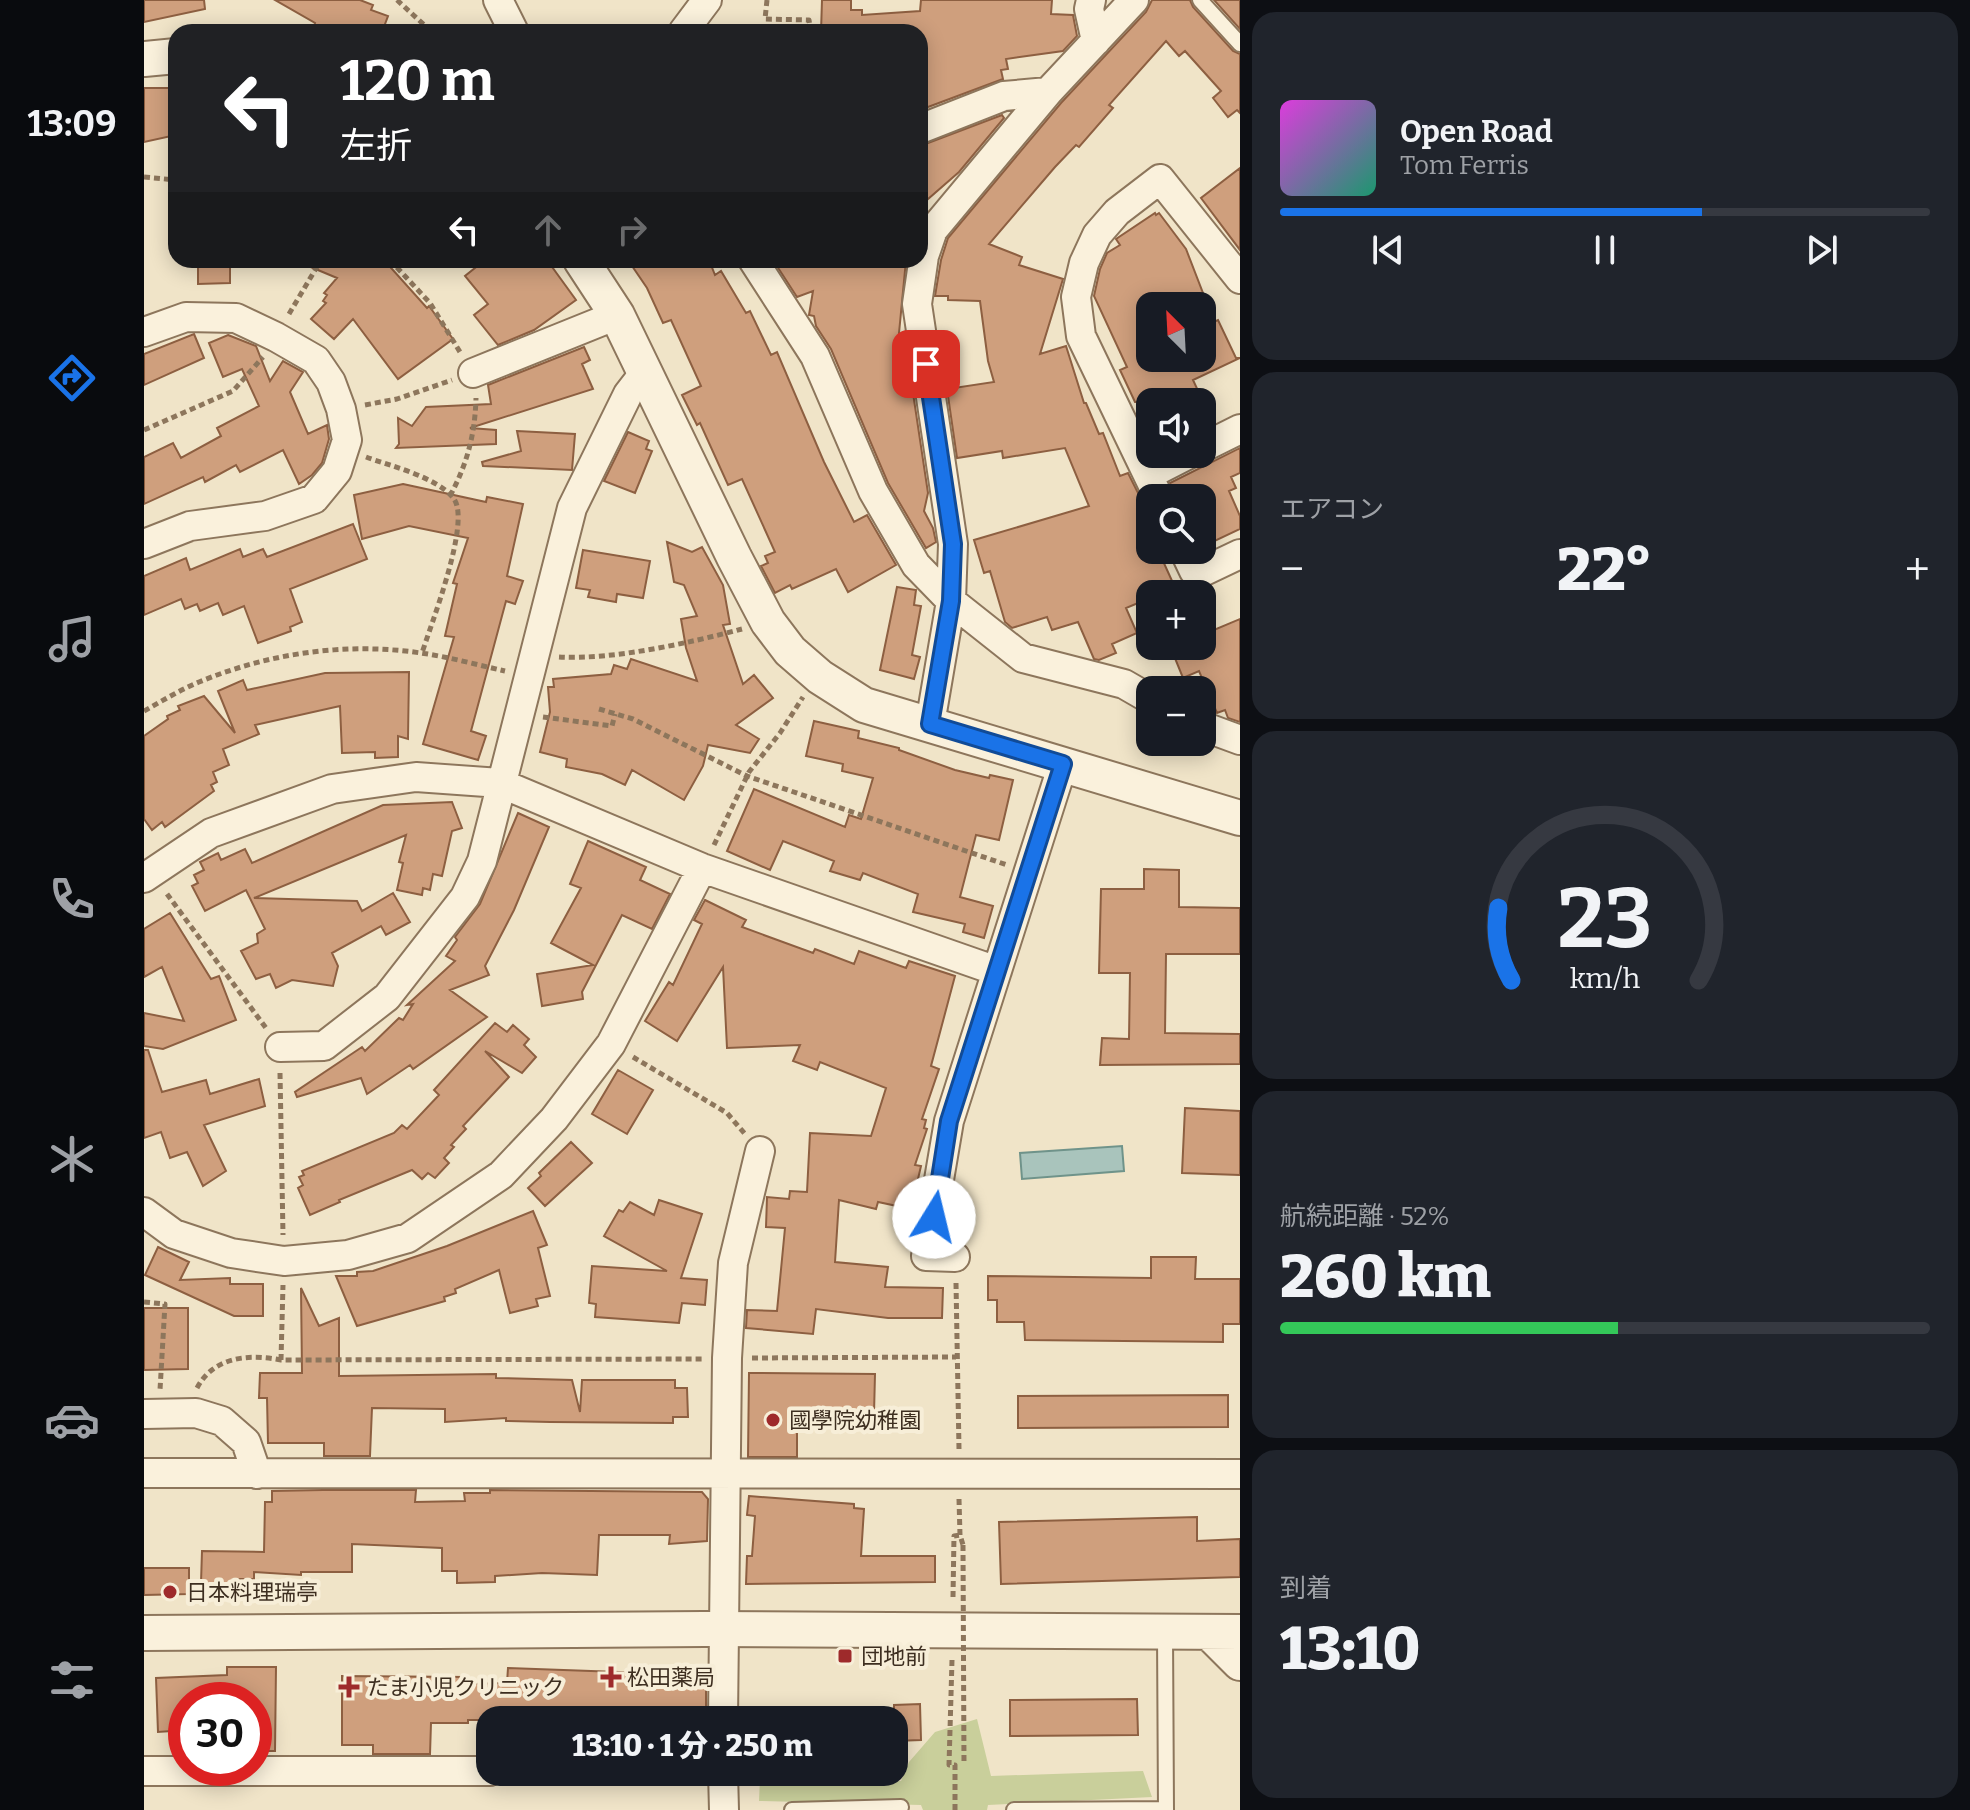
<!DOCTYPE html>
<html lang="ja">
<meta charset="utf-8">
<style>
:root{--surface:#171b24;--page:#20242c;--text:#f1f3f6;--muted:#9ea1a6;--line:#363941;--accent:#1a73e8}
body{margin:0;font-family:Bitter,"Noto Sans JP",serif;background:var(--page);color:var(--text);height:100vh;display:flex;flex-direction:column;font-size:30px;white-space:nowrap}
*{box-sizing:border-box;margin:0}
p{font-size:26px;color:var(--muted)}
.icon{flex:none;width:44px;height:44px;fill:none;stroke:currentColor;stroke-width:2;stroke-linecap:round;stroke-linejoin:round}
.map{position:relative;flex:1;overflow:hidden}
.sheet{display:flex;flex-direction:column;gap:12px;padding:12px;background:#0d0f14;width:730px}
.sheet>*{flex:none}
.top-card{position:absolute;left:24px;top:24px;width:760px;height:244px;border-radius:24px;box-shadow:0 4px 20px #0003;background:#202124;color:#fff;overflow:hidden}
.needle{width:52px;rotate:336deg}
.buttons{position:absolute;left:992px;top:292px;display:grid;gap:16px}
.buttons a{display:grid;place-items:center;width:80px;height:80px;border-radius:16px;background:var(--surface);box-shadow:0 4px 20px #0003;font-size:40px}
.speed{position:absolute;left:24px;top:1682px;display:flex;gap:16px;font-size:40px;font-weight:700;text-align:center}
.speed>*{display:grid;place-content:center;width:104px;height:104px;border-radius:50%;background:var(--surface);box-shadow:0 4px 20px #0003;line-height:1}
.speed .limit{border:12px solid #d22;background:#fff;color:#111}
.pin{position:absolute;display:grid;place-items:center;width:68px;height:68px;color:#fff;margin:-34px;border-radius:16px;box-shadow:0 4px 12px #0006}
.me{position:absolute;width:88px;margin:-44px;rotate:9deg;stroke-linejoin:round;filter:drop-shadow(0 0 6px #0008)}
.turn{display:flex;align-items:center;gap:28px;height:168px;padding:0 40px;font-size:36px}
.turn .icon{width:104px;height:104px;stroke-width:2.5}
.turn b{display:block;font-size:56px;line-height:68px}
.lanes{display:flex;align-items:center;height:76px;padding:0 40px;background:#0003;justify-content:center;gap:40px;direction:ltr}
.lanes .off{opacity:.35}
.big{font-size:60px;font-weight:800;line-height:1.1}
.sheet .widget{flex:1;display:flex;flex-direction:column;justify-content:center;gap:12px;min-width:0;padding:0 28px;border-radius:24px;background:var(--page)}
.sheet .dial{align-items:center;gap:0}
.dial svg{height:208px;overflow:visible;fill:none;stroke:var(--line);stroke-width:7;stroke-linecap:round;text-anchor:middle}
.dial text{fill:var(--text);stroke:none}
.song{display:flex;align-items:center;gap:24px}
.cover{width:96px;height:96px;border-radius:12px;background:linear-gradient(135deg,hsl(300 70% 55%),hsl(160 70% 35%))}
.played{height:8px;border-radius:4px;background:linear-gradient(90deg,var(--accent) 65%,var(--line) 65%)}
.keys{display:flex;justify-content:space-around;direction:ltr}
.heat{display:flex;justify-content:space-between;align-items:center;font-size:44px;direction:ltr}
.charge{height:12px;border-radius:6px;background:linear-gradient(90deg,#34c759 52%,var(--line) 0)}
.trip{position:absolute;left:332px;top:1706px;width:432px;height:80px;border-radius:24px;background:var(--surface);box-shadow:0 4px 20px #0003;font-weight:800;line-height:80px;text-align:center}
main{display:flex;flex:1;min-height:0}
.menu{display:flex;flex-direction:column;width:144px;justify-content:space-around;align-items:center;background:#090b0e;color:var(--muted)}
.menu .icon{width:56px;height:56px}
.menu .on{color:var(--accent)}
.menu b{font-size:36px;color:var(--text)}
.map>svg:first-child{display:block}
.green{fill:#c9cf9b}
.water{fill:#a9c4bc;stroke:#6f938a;stroke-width:2}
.building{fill:#cf9f7d;stroke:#8d5f41;stroke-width:2}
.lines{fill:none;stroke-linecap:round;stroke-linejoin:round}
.service-casing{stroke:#8d765c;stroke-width:18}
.minor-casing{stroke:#8d765c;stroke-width:32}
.tertiary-casing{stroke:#8d765c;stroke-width:38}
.path{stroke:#8d765c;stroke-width:5;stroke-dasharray:6 4;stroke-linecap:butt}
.service{stroke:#faf1dc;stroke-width:14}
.minor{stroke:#faf1dc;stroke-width:28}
.tertiary{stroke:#faf1dc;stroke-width:34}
.path-bridge{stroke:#8d765c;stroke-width:5;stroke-dasharray:6 4;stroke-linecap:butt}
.route-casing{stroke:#114b97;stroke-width:20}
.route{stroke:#1a73e8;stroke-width:14}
.poi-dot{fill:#9e2a2b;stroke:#f7eed8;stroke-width:3}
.labels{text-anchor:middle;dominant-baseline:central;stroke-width:8;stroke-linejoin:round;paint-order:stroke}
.poi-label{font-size:22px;fill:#3d2e20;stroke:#f7eed8;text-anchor:start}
</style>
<main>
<nav class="menu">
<b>13:09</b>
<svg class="icon on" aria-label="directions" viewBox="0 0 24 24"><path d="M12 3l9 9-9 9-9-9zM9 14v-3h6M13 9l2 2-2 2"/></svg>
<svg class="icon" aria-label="music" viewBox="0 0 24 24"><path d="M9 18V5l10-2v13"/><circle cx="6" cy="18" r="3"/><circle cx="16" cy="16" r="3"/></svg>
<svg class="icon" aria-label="phone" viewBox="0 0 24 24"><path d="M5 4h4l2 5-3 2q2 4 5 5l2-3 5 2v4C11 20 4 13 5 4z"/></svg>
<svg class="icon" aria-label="climate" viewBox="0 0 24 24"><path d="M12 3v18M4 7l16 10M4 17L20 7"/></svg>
<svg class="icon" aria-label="car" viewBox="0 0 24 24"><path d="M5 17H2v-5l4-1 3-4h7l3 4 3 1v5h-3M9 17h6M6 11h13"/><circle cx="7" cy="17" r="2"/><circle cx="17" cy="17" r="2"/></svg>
<svg class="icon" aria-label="filters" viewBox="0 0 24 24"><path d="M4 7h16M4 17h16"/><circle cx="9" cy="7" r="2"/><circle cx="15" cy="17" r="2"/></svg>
</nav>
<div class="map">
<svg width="1096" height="1810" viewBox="0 0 1096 1810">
<rect width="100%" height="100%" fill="#f0e4c8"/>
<!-- green -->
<path class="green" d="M833,1719l14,57 152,-5 9,26 -164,8 -1,5h-64l-2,-5 -162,-4 1,-23 141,3 8,-19 26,-30z"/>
<!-- water -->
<path class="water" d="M978,1146l2,25 -102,8 -2,-26z"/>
<!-- building -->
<path class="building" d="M0,0h60l1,9 -61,13z
M131,0h85l13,5 -2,5 17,6 -6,16h-70l3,-9z
M678,0h29v10h11v5l58,-4 1,-11h131l-1,14 22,1 4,21 -14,15 -57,8 2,10 -7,1 2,9 -83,31v-78h-99z
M1008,0h38l3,7 40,44 7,3v59l-3,-3 -9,7 -15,-19 8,-7 -36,-40 -6,5 -13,-15 -57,64 4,3 -34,39 -3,-2 -21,22 -66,77 33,13 -3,8 44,14 -23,75 26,-8 18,57h2l13,31 4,-1 17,43 8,-3 16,32 6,7v38h8l20,44h-28v4l-24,10 11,25 -25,11 4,9 -17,7 -5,-1 -16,-37 -26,8 -5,-13 -35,11 -7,-6 -15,-51 -6,2 -10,-33 115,-34 -24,-58 -62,10 -1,-7 -45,7 -10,-69 47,-7 -6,-21 -8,-60 -32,-1v-4h-13l6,-36 7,-22 113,-135 85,-91z
M1070,0h26v29z
M0,88h32v47l-32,7z
M858,115l2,3 -45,54 -39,34v-60z
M1096,168v82l-39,-52z
M1011,213l1,2 3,-2 27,36 22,57h-58v52h52v-31l16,-7 18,38h4l-47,22 20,43 -11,6v-27h-67l-15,-32 7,-3 -33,-71 6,-27 7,-16 13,-8 -4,-6z
M54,260h32v23l-32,1z
M150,260h90l43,48 2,-2 24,33 -55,40 -45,-60 -19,20 -23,-20 15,-16 -3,-2 4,-6 -3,-2 13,-15z
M341,260h62l29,40 -42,30 -36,15 -24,-30 14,-11 -23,-28z
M484,260h81l6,15 6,-4 25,42 4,-2 21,44 6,-3 47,110 30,60 13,-7 29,50 -48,27 -12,-23 -44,20 -2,-4 -15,8 -14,-27 7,-3 -3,-7 10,-4 -33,-73 -14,6 -28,-62 -3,2 -15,-30 19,-9 -30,-66 -8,3 -16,-35z
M629,260h133l-9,94 7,1 -2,19 6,1 -2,19 7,-1 15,100 -4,18 9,17 3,14 -10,6 -38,-65 -57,-134 -15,-23 -2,-10 -5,-1 4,-24 -16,6z
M50,334l10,24 -60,27v-31z
M84,335l28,11 14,35 13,-20 20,11 -13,20 18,42 19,-9 2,14 -7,24 -10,12 -13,9 -16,-34 -43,22 -4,-7 -31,17 -2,-5 -59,27v-47l29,-14 8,15 40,-22 -4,-8 42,-22 -17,-37 -19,8 -14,-34z
M440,347l6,13 -8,4 11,25 -123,39 26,2v14l-100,4 3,-4 -1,-26 14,8 14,-19 65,-3 -3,-19z
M373,431l58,3 -3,36 -89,-4 -1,-4 39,-11z
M484,432l21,9 -3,8 6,2 -17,42 -31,-12z
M1096,448v25l-9,4 5,11 -7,3 11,25v13l-38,18v-49h-26l-6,-15z
M259,484l83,18 1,-5 36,7 -16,72 16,5 -8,23 -9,-3 -35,130 15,5 -8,24 -55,-16 31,-107 -9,-1 12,-52 -4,-1 15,-45 -59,-12 -47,13 -8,-44z
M209,524l14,35 -77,30 12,33 -12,5 1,4 -33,12 -14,-37 -21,9 -5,-12 -18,8 -3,-7 -12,5 -4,-10 -37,16v-39l42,-18 4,12 50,-21 3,8 20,-8 4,8z
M523,542l25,10 10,-5 21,38 7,39 -7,1 20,59 11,-9 19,23 -37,27 23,14 -9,14 -42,-8 -5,21 -19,34 -52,-30 -7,15 -23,-11 -36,-7 1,-8 -27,-7 10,-40 -2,-25h6l-1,-8 58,-5 3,-9 13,4 4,-10 66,22 -11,-33 -5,-29 16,-3 -13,-31 -10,-3z
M439,550l67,11 -7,37 -26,-4 -1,8 -28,-5 2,-7 -14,-2z
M753,587l19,3 -2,15 7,1 -9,49 8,2 -6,22 -34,-9z
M1096,619v103l-12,-4 -3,-8 -8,3 -18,-42 -16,7 -13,-32h32v-11z
M265,672l-1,67 -10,-3v21l-23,1v-6l-33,1 -2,-47 -85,19 4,9 -36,15 6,16 -16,7 4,10 -6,3 3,6 -49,36 -3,-5 -10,8 -8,-11v-83l24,-17 -1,-3 13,-6 -2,-4 26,-10 31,37 -17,-42 25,-11 4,10 78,-17z
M670,721l45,10 -1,7 41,10v2l56,20 34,8 1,-3 23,5 -14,60 -23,-5 -16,62 33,9 -9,32 -21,-6 2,-8 -52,-12 5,-18 -55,-21 -3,7 -30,-9 4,-10 -51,-20 -13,29 -43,-19 27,-62 91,38 4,-12 12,4 12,-41 -31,-7 1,-7 -37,-8z
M308,802l10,26 -10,3 -10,45 -9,-2 -3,16 -7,-2 -1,7 -25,-5 6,-27 -4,-1 7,-27 -152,63 103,3 5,10 31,-18 17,29 -24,13 -5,-9 -49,27 6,13 -5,20 -41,-6 -16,8 -6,-14 -14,5 -15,-28 17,-8 -1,-9 8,-5 -19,-39 -41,21 -13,-25 6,-3 -4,-8 10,-5 -4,-8 18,-9 3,7 24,-11 7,14 131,-58z
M374,813l31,14 -35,83 -29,56 4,9 -39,15 37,27 -74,52 -3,-4 -43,29 -6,-16 -64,19 -2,-5 67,-45 3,4 34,-33 4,2 10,-16 -6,1 48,-44 -9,-5 11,-16 -2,-3 25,-33z
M444,841l58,26 -6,13 30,14 -18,35 -30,-14 -40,77 1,7 -41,7 -5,-32 56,-9 -42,-22 30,-55 -11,-4z
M1000,869l35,1v37l61,1v46h-74l-1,79 75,1v30l-140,1 2,-27 27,1 1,-66h-31l2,-84h43z
M561,900l41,20 -4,7 71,26 2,-4 39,15 5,-13 47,17 3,-7 46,15 -24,90 8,3 -17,50 4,1 -2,8 3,1 -12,36 6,1 -10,43 -33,-7 -2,7 -37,-9 -4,62 53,5 -3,20 58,1 -1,30h-54l-72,-9 -3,25 -67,-6 1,-18 30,1 8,-83 -19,-1 1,-30 22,2 1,-8 17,1 3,-59 61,3 15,-48 -66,-26 -3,8 -24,-9 7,-16 -73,3 -4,-81 -46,74 -32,-20 24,-39 4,3 29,-61 -8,-4z
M26,913l41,66 8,-3 17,44 -73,29 -19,-3v-33l40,8 -22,-54 -18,10v-48z
M351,1023l12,9 6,-7 16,14 -5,6 12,12 -14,16 -37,-22 24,26 -46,49 3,3 -15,16 3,2 -10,11 5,5 -14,15 -7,-5 -6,6 -10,-9 -73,30 1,2 -30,13 -12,-27 5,-3 -4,-8 5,-2 -2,-4 92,-38 8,-8 5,4 32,-34 -5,-5z
M0,1050h4l14,42 44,-12 4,14 49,-15 6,27 -61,19 22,46 -23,15 -16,-34 -17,6 -9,-26 -17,6z
M474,1070l35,20 -26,44 -35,-20z
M1041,1108l55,3v64l-58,-2z
M427,1142l21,21 -47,43 -17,-18 13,-12 -2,-3z
M515,1200l43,14 -21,64 26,2 -2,25 -23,-2 -3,20 -84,-6 1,-13 -7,-1 3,-37 75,5 -63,-35 15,-26 4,2 7,-10 24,13z
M389,1211l14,34 -9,3 12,48 -14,3 2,7 -28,7 -11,-43 -44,19 1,4 -12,4 1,4 -88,25 -21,-50h21v-4l16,-1 74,-25z
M14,1247l31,15 -9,18 50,-2v6h33v32h-29l-89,-41z
M1007,1257h45l-1,22h45v45h-17v18l-198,-2 -1,-18h-27v-22h-9v-24l163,2z
M157,1288l18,38 20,-8v58l157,-2v4l76,2 8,32 2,-32h93v8h12l1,29h-15v6l-123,-1 -44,-1v-3l-61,4v-13l-73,-1 -2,48h-46v-13h-56l-1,-45h-8l1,-25h42z
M0,1308h44v61l-44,1z
M605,1373l126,1 -1,40h-77v43h-49z
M1084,1395v32l-210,1v-32z
M179,1490h93l-1,12 50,-1 -1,-8h26v-3l212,2 6,7 -1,42 -38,3 1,-9h-71l-2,40 -55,-2 -47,3v6l-38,1v-12h-15v-23l-90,-4v28h-51v3l-47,-3v7h-21v4h-32l1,-32 62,1 1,-50h7v-11z
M605,1496l105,8v4l10,1 -3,47h74v26l-189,2 1,-28h5l3,-40 -8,-1z
M1053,1517v24l43,-2v38l-239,7 -2,-62z
M0,1568h45v26l-45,1z
M83,1667h49l-1,84h-21v-51h-68v30l-28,2 -2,-54 71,-3z
M364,1668l193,7 -1,11 6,-1v26h-52l1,9h-187v3h-37l-1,31h-57v-9h-31v-69l126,1v7l39,-1z
M993,1699l1,36 -128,1v-36z
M776,1704l1,36 -27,1v-36z"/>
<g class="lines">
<defs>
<path id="service" d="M1056,0l40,44
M1021,1633l1,177
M648,1810l109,-3
M870,1810l152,-1"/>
<path id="minor" d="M354,0l16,32
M947,0l-2,9 7,32
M539,32l24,-32
M776,129l84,-33 44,-4
M609,260l62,96 58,135 43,74 35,36 72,57 101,26 26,15
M0,332l42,-15 50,1 40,19 40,23 15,22 10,27 6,31 -10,31 -23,28 -49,17 -75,10 -46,18
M329,373l144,-58
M1058,448l38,-19
M1004,475l41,-21
M1015,498l-78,-162 -5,-39 8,-34 13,-28 20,-23 43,-33 80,100
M1040,550l10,21 6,2 40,-19
M786,724l21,-123 2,-57 -36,-240 7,-48 9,-26 115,-138 86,-92
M1058,726l38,14
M0,878l67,-45 121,-44 84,-12 84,6 202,85 295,103
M136,1047l44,-1 63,-49 78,-100 17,-36 90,-353 56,-114 17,-22
M0,1212l30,22 57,19 53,8 64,-6 60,-17 93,-63 53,-56 57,-75 91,-176
M811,1257l-29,-1 23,-135 114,-357
M0,1414l52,-1 26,8 24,21 11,32
M0,1473l1096,1
M579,1720l4,-362 6,-95 27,-112
M0,1771h346
M579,1772l1,38"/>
<path id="tertiary" d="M0,59l32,-3
M437,260l36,55 117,242 34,65 22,29 30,26 44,28 376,113
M1065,1632l31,31
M0,1633l560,-4 536,3"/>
</defs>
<!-- service casing -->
<use href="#service" class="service-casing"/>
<!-- minor casing -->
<use href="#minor" class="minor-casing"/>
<!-- tertiary casing -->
<use href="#tertiary" class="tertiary-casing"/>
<!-- path -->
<path class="path" d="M253,0l35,32
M623,0l-2,19 44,1 2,12
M0,177l32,3
M246,260l40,43 30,49
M145,314l32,-54
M221,405l32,-6 55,-19
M0,430l89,-39 30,-34
M222,457c24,9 72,20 88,42 17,24 -23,125 -32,154
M306,496c17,-32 25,-61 26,-98
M415,657c54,3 130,-14 183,-28
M455,709l34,10 114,57 260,89
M0,711c18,-10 36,-21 55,-29 70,-29 147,-40 222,-29 28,4 57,12 84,18
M399,717l69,9 3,-12
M570,845l35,-73 31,-39 23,-36
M23,894l99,134
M489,1057l94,56 18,21
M136,1073l3,162
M812,1283l3,166
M0,1302l21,2 -5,86
M608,1358l204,-1
M137,1360l2,-75
M53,1388c17,-32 52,-34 84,-28l421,-1
M815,1499l1,36 3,10
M809,1597l1,-61 6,-1
M808,1660l-3,105h6v45"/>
<!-- service -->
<use href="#service" class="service"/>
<!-- minor -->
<use href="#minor" class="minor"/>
<!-- tertiary -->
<use href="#tertiary" class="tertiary"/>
<!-- path-bridge -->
<path class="path-bridge" d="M819,1545l1,219"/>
</g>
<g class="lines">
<defs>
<path id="route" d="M782,364l27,180 -2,57 -21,123 133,40 -114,357 -15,96"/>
</defs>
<!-- route casing -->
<use href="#route" class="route-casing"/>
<!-- route -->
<use href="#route" class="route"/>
</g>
<!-- markers -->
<g class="poi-dot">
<circle cx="629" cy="1420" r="8"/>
<circle cx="26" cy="1592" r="8"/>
<rect x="693" y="1648" width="16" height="16" rx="4"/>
<path d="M463 1665h8v8h8v8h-8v8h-8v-8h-8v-8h8z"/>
<path d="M201 1675h8v8h8v8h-8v8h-8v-8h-8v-8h8z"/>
</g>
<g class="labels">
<!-- poi labels -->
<g class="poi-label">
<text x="645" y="1420">國學院幼稚園</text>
<text x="42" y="1592">日本料理瑞亭</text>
<text x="717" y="1656">団地前</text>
<text x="483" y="1677">松田薬局</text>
<text x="223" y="1687">たま小児クリニック</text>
</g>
</g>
</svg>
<div class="buttons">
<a><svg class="needle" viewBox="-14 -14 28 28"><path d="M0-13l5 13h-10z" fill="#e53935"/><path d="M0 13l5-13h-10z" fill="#9ea1a6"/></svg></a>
<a><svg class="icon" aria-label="sound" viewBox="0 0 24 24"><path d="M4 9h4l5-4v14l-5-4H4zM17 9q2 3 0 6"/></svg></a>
<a><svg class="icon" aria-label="search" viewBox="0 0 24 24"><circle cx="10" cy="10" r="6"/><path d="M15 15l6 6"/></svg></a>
<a>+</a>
<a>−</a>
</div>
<div class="speed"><div class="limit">30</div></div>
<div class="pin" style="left:782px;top:364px;background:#d93025"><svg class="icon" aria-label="arrive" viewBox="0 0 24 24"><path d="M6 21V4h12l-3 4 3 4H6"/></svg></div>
<svg class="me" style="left:790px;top:1217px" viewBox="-20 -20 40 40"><circle r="19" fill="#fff"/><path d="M0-13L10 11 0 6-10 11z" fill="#1a73e8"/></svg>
<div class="trip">13:10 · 1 分 · 250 m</div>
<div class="top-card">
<div class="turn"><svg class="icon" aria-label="left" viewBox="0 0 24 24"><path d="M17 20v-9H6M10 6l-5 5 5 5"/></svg><div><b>120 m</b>左折</div></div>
<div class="lanes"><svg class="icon" aria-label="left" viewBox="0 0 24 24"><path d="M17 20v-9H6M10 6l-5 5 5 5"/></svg><svg class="icon off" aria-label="ahead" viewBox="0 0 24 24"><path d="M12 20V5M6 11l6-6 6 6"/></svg><svg class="icon off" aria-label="right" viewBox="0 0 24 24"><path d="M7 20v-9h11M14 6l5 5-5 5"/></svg></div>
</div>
</div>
<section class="sheet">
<div class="widget">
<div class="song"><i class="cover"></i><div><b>Open Road</b><p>Tom Ferris</p></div></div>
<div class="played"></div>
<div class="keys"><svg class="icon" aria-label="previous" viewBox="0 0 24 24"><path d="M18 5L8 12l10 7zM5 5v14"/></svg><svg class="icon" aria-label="pause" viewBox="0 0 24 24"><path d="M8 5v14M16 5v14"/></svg><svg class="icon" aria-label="next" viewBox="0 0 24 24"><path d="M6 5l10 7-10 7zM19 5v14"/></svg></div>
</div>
<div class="widget"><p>エアコン</p>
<div class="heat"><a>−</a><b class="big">22°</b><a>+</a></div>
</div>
<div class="widget dial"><svg viewBox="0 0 100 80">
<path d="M14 69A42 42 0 1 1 86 69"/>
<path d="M14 69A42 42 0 0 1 9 41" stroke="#1a73e8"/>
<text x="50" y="56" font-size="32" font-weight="700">23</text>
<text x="50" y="72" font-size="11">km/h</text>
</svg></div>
<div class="widget"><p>航続距離 · 52%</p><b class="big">260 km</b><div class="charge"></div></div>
<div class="widget"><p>到着</p><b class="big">13:10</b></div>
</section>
</main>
